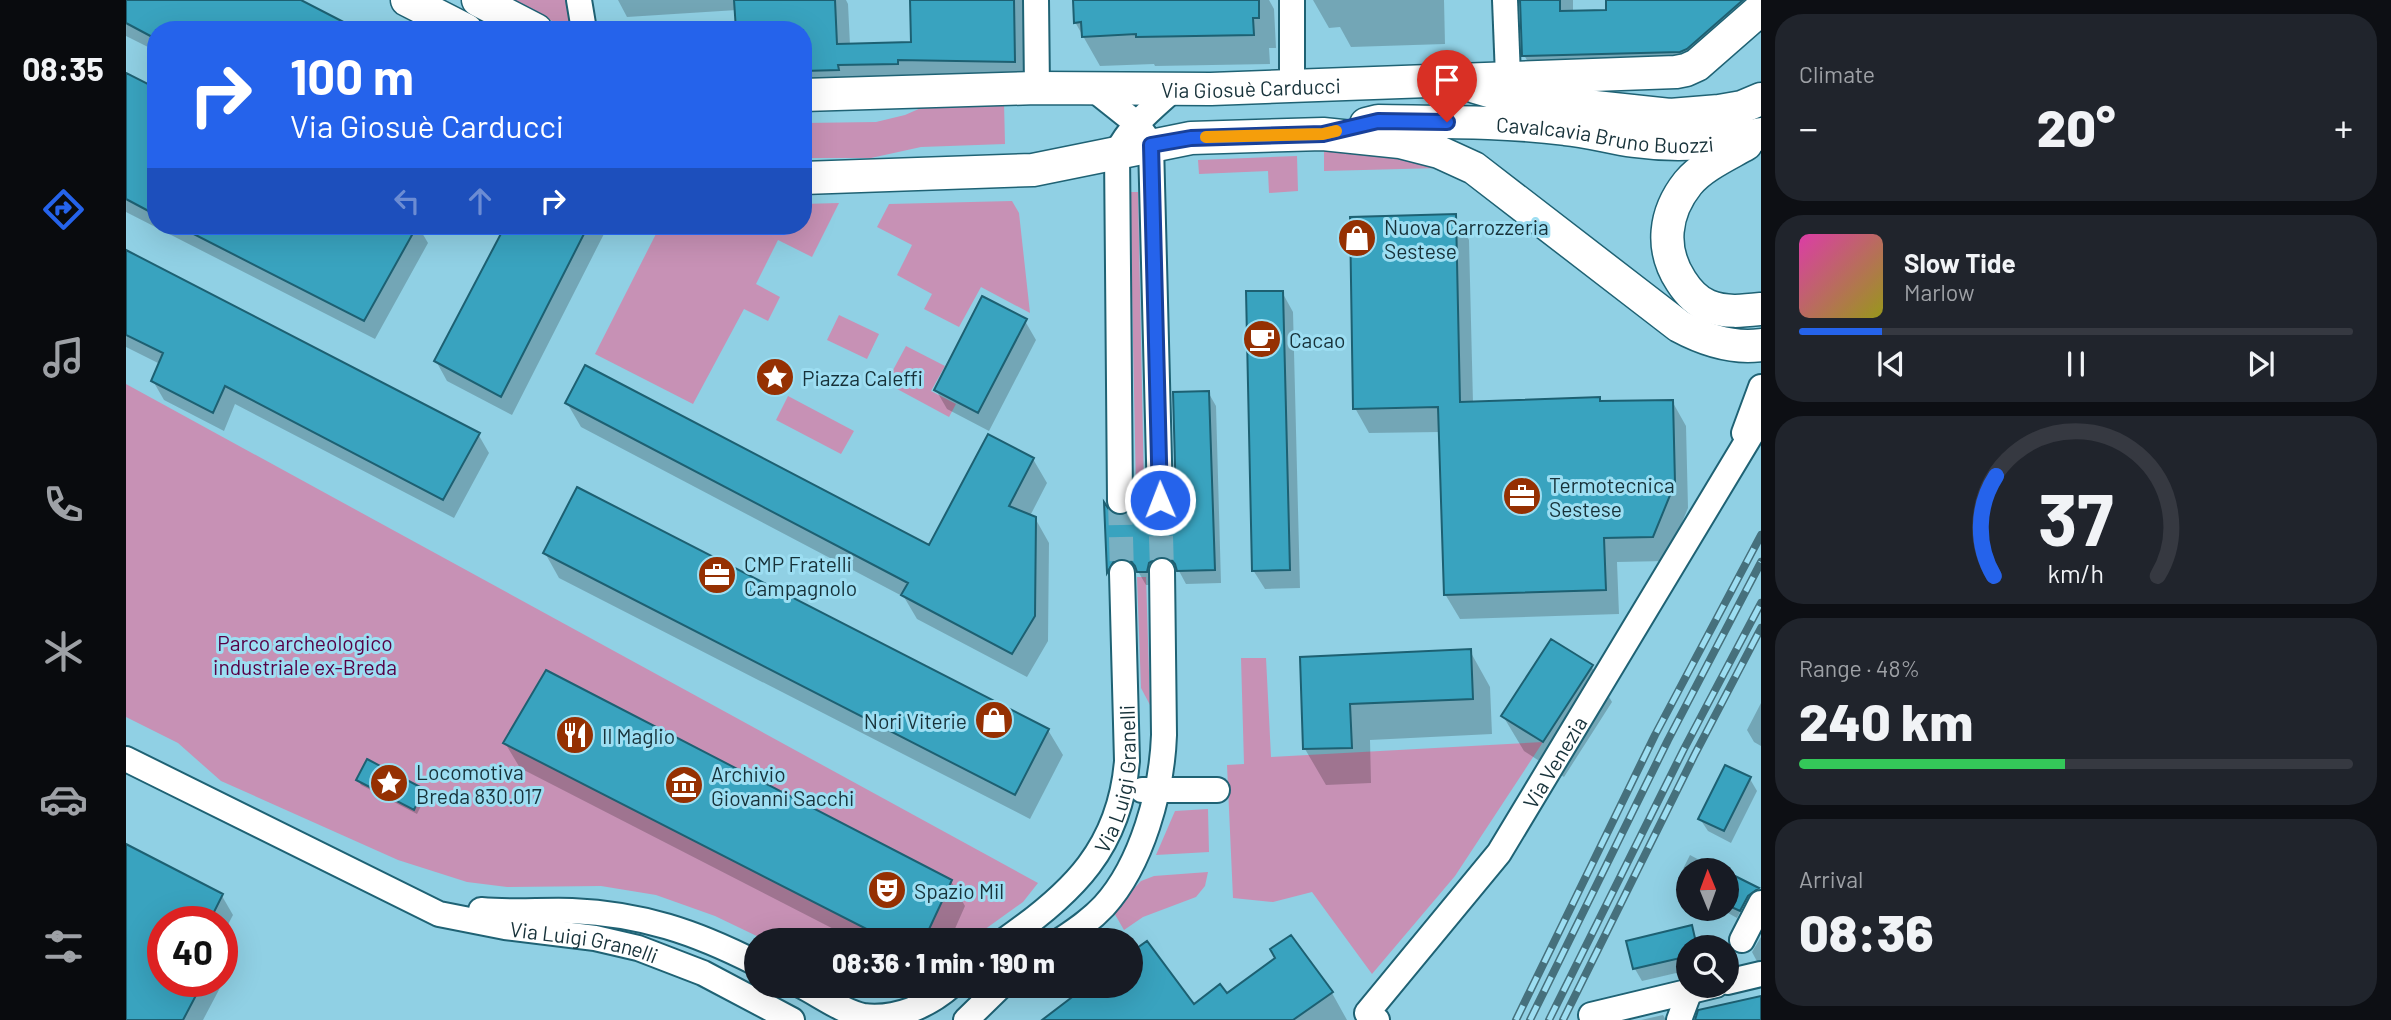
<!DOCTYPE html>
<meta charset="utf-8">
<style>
:root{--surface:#171b24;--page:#20242c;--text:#f1f3f6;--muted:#9ea1a6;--line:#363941;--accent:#2563eb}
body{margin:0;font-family:Barlow,sans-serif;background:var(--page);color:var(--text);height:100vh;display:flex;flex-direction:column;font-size:26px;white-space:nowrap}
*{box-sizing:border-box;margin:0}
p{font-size:23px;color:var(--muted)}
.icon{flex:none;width:38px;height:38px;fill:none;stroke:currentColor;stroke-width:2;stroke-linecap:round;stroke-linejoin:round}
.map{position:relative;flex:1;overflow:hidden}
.panel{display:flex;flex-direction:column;gap:14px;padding:14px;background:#0d0f14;width:630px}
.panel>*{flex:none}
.hud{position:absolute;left:21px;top:21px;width:665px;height:214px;border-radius:28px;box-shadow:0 7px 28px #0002;background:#2563eb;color:#fff;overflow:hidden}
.needle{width:46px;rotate:359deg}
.buttons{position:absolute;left:1550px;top:858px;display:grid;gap:14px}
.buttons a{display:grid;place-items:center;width:63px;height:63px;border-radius:50%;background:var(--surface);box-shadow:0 7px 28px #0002;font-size:35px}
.speed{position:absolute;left:21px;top:906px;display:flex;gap:14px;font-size:35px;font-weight:700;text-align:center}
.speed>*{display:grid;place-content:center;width:91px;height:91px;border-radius:50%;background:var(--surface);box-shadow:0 7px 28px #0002;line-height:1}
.speed .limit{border:10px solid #d22;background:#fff;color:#111}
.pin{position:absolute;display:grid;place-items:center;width:60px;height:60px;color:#fff;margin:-72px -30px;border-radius:50% 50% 50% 0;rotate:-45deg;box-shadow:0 0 7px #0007}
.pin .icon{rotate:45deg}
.me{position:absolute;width:77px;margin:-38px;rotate:359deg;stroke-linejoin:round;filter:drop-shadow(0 0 5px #0008)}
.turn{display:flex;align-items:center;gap:24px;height:147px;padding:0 28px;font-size:32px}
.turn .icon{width:91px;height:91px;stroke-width:2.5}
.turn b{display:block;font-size:49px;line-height:60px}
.lanes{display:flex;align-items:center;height:66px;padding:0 28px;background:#0003;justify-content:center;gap:35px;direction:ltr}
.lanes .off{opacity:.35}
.big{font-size:52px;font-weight:800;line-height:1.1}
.panel .widget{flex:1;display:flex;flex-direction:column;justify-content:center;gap:10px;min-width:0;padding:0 24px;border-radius:28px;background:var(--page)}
.panel .dial{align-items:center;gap:0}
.dial svg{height:182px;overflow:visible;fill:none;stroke:var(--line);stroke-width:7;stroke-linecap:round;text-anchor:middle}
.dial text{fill:var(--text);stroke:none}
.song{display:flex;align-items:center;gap:21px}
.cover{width:84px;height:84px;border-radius:10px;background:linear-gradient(135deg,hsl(320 70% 55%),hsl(60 70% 35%))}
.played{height:7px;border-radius:4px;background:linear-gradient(90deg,var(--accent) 15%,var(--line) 15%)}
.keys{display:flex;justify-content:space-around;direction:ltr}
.heat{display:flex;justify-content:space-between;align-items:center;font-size:38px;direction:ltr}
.charge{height:10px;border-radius:5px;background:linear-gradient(90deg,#34c759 48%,var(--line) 0)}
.trip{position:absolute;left:618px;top:928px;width:399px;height:70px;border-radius:35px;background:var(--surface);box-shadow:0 7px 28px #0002;font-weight:800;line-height:70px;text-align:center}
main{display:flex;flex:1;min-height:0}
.menu{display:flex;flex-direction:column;width:126px;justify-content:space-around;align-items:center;background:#090b0e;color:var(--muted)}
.menu .icon{width:49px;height:49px}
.menu .on{color:var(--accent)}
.menu b{font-size:32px;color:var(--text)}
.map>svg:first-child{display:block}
.green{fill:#c791b5}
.shadow{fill:#0003}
.building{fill:#39a3bf;stroke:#1d6072;stroke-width:2}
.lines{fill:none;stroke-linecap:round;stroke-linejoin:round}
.minor-tunnel{stroke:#78b0c2;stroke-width:24;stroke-dasharray:24 12;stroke-linecap:butt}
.minor-casing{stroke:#1f6274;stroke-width:28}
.major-casing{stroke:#1f6274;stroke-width:35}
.minor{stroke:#fff;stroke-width:24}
.major{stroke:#fff;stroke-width:32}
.rail-casing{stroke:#46707c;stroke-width:8}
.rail{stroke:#9ddef2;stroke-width:5;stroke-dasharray:16;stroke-linecap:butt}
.route-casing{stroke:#184099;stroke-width:18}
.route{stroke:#2563eb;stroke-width:12}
.slow{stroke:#f59e0b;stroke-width:12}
.labels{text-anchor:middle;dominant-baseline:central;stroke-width:6;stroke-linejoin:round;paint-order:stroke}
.street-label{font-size:21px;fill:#17323a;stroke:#9ddef2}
.poi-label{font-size:21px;fill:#17323a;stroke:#9ddef2;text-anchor:start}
.park-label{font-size:21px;fill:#570145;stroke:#9ddef2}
</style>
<main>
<nav class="menu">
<b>08:35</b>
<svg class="icon on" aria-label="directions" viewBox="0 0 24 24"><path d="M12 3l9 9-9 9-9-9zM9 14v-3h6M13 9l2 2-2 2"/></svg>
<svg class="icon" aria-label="music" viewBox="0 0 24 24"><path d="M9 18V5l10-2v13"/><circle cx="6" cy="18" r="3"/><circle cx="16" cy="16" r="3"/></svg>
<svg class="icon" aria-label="phone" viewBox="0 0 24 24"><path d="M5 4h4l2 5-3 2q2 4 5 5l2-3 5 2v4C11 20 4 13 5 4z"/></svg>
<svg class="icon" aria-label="climate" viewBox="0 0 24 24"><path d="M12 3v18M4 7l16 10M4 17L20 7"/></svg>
<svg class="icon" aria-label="car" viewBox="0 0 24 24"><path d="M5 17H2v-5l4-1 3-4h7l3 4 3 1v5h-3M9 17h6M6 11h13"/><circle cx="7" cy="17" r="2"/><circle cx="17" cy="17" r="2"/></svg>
<svg class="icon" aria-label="filters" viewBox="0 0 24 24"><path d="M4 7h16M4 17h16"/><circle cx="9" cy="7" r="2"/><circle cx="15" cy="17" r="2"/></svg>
</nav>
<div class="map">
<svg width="1635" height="1020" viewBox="0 0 1635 1020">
<rect width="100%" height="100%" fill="#90d0e4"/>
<!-- green -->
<path class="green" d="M387,0h57l4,30h-5z
M878,102l1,42 -84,3 -50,11h-68v-35l73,-1 29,-7 25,-11z
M1249,150l66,18 -117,3v-20z
M1171,156l1,35 -29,2 -1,-22 -69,3 -1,-14z
M1004,192h8l6,298h-8z
M886,201l7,12 11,100 -49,-26 -22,40 -35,-18 8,-15 -35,-19 15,-30 -35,-18 12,-23z
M713,203l-27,54 -34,-17 -22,44 24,13 -12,24 -24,-12 -51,95 -98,-50 65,-128h143v-22z
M713,315l40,19 -12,25 -40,-19z
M780,346l39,20 -14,25 25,13 -7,13 -63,-34z
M0,384l912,499 -15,19 -53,38h-205l-50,-24 -59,-21 -55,-9 -94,1 -40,-5 -69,-22 -177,-79 -43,-38 -52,-26z
M662,396l66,35 -13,23 -65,-34z
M1011,577h9l4,128 -9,-17z
M1115,658h25l5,99 272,-15 -88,134 -83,98 -60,-82 -39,10 -40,-4 -6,-133 17,-1z
M1082,809l1,43 -53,3 19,-44z
M1082,872l-3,14 -9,11 -53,20 -19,13 -11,-19 28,-30 13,-5z"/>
<!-- shadow -->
<path class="shadow" d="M0,0h171l-141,30v21l-30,-15z
M492,0h228l2,4 2,41 63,-2 -1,-43h115l2,88 -226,8v-66l-66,-20 -110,7z
M949,0h194l5,9 2,39h-7l1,16 -115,2 -1,-2 -54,2 -25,-44z
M1187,0h131l1,44 -94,3 -11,-20 -11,1z
M1395,0h52v13l35,-1v-12h153l-59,75 -163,6 -15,-26z
M0,75l30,15v136h262l10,17 -53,96 -249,-127z
M1329,216l14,24 4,163 126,-4 2,4 71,-2 14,25 2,82 -22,53 -49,1 2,52 -159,5 -15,-25 -5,-162 -71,1 -14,-25z
M373,226h109l-96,189 -65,-34 -11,-20 69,-132z
M0,252l352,182 11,19 -35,65 -219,-114 -11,27 -60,-31 -11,-19 7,-17 -34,-17z
M1156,292l11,20 7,276 -35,1 -12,-19z
M899,321l11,19 -47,91 -42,-22 -11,-19z
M1082,392l8,14 5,177 -35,1 -7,-13 -10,-2 -15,16h-8l-7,-12 -10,-2 -14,13 -7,-11 -2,-65 5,7 10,3 30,-4 10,3 13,-8z
M441,403l363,145 103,-89 14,24 -17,33 5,2 14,25 -1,98 -21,36 -110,-58 -13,-22 -323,-170z
M419,553l503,177 15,25 -33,64 -471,-241z
M1344,651l20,36 2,47 -122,6 1,43 -45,2 -21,-36 -3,-90z
M1465,666l21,36 -48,75 -40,-26 -21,-35z
M1635,703v43l-7,-4 -7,-12z
M379,743l446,138 14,25 -15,34h-95l-335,-172z
M1624,779l7,12 -26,52 -23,-12 -8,-12z
M232,780l65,10 3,6 -9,18 -56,-29z
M0,846l96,50 11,19 -11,21v-14h-59v60h57l2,2 -19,36h-77z
M1564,855l28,15h-29v23l-4,-2 -7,-12z
M1601,874l22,20 -12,24 -18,-10h8z
M1565,927l9,20h-11v23l-47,11 -7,-12 -7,-26z
M1635,937v32l-9,-17z
M1206,993l15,27h-302l148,-13 34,-11z
M1537,1015l3,5h-25z"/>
<!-- building -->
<path class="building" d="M0,0h175l58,30h-203v9l-30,-16z
M608,0h101l2,44 74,-2 -1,-42h104l1,62 -117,-2v4l-60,1 1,5 -36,1v-41h-67z
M947,0h186v18h-6l1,17 -118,2v-3l-54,3 -1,-15 -7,1z
M1394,0h40v11l46,-1v-10h137l-56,49 -7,3 -158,4z
M0,73l30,15v127l-30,-16z
M1330,214l4,188 140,-5v4l73,-1 2,83 -22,54 -49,1 2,52 -162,5 -6,-188 -85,2 -3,-192z
M52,226h239l-53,95z
M379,226h83l-87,171 -67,-36z
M0,250l354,183 -37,67 -218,-114 -12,27 -62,-32 12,-28 -37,-18z
M1120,291h37l7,279 -38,1z
M856,296l45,23 -49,94 -44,-23z
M459,365l344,180 59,-111 46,24 -25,48 27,11 -1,99 -23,38 -111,-59 7,-12 -343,-180z
M1083,391l6,179 -38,1 -2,-7 -5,-6 -9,-2 -12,7 -2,9h-10l-2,-6 -5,-6 -9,-2 -7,3 -7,12 -3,-71 8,12 7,2 9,-3 5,-5 2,-7 10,-1 3,8 12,7 7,-2 6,-5 3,-8 -3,-108z
M451,487l472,242 -34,66 -472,-242z
M1425,639l42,26 -50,77 -42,-26z
M1345,649l2,50 -123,5 2,44 -49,1 -3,-92z
M420,670l406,210 -28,60h-36l-385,-197z
M241,759l57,30 -10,21 -58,-30z
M1599,765l26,12 -27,54 -26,-12z
M0,844l97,50 -14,28h-46v60h40l-20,38h-57z
M1601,872l32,16 -11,8 -8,15 -13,-6z
M1566,925l5,22h-8v9l-56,13 -7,-28z
M1165,935l42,57 -40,28h-251l46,-35h42v-32l17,-12 47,63 26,-20 7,9 48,-35 -5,-9z
M1635,996v24h-66l3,-10z"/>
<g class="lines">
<!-- minor-tunnel -->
<path class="minor-tunnel" d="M1034,500l2,71
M994,501l2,72"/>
<defs>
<g id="minor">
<path d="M453,0l5,30"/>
<path d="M910,0l1,88"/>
<path d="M1166,0v86"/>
<path d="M1379,0l3,76"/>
<path d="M966,88l44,35 15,21 9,356"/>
<path d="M1618,433l17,-46"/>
<path d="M994,501l-3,-349c13,-26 35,-43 57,-63"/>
<path id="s1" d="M0,759l313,155 66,13 90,11 43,10 65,25 89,47"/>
<path d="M1016,790h75"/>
<path d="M355,910c31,3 61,0 91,1 70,3 123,21 184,52"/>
<path id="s2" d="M879,940c68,-47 115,-93 122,-179l-5,-188"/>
<path d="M935,940c15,-10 30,-20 43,-34 38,-42 58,-115 60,-171l-2,-164"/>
<path d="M1616,940l19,-37"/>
<path d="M1601,982l34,-8"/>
<path d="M674,985c20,10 41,26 63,31 33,4 65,-10 89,-31"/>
<path d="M1465,1015l125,-30"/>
<path d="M840,1020l36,-35"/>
<path id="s3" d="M1251,1020l-10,-7 132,-160 262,-435"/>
<path d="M1553,1020l10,-27"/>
</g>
<g id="major">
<path d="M281,0l59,30"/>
<path d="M352,0l58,30"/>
<path d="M1349,87l37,11 158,17 49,-4 23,-4 19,-8"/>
<path id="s4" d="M677,95l234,-7 174,1 465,-17 10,-2 11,-5 64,-56"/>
<path id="s5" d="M1240,124l12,-3c62,1 125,0 187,8 23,2 46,9 69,12 43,6 85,3 127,-7"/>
<path d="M1620,144c-19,11 -44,22 -58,39 -24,30 -28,66 -7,98 7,11 15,20 27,25 17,7 35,5 53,3"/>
<path d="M677,178l230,-8 158,-32 132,-4 77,8 39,10 35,16 205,158c26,14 53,23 82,19"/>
</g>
</defs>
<!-- minor casing -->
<use href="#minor" class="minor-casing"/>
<!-- major casing -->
<use href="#major" class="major-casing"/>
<!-- minor -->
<use href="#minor" class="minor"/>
<!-- major -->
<use href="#major" class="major"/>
<defs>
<path id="rail" d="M1390,1020l139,-285 106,-200
M1404,1020l138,-280 93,-178
M1423,1020l135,-271 77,-146
M1437,1020l132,-266 66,-126"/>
</defs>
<!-- rail casing -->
<use href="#rail" class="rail-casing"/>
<!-- rail -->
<use href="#rail" class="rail"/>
</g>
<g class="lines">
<defs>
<path id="route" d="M1034,500l-9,-355 40,-7 132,-4 55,-13 69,1"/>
</defs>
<!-- route casing -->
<use href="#route" class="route-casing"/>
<!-- route -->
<use href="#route" class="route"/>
<!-- slow -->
<path class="slow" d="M1080,137l117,-3 13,-3"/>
</g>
<!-- icons -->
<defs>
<symbol id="shop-disc" viewBox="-11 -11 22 22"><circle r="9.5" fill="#953002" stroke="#9ddef2"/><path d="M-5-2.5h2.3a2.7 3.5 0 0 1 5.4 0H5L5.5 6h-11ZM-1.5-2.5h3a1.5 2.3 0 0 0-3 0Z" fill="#fff"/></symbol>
<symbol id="cafe-disc" viewBox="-11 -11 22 22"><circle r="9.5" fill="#953002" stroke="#9ddef2"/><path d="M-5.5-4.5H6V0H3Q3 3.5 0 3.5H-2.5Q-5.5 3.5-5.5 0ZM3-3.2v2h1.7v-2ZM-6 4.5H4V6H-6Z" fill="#fff"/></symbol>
<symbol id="sight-disc" viewBox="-11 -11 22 22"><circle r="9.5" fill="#953002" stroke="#9ddef2"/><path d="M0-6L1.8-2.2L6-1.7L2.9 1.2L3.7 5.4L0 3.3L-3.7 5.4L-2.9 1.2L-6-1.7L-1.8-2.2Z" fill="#fff"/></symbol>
<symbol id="office-disc" viewBox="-11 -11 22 22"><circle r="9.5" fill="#953002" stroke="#9ddef2"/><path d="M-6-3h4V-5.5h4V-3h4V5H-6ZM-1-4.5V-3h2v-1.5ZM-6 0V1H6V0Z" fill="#fff"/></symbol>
<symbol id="restaurant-disc" viewBox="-11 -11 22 22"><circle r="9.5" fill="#953002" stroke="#9ddef2"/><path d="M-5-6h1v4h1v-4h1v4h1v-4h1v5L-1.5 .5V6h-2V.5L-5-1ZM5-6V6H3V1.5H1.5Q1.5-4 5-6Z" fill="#fff"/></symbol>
<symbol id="museum-disc" viewBox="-11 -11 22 22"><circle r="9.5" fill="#953002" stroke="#9ddef2"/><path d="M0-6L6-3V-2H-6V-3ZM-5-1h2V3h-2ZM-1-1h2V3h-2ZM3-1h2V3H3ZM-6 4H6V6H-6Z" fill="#fff"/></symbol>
<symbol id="theatre-disc" viewBox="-11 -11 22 22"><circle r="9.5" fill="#953002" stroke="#9ddef2"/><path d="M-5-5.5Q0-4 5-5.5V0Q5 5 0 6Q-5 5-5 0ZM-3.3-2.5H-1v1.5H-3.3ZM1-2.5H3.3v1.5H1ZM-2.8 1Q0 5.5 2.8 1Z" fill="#fff"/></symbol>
</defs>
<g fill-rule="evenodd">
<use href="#shop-disc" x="1209" y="216" width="44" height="44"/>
<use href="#cafe-disc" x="1114" y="317" width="44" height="44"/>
<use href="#sight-disc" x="627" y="355" width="44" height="44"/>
<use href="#office-disc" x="1374" y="474" width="44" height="44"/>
<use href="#office-disc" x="569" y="553" width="44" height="44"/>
<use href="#shop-disc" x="846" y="698" width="44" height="44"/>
<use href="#restaurant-disc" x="427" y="713" width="44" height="44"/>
<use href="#sight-disc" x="241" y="761" width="44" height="44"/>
<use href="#museum-disc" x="536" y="763" width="44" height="44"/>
<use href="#theatre-disc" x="739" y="868" width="44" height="44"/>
</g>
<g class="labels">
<!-- street labels -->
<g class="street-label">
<text stroke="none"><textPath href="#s4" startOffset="448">Via Giosuè Carducci</textPath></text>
<text stroke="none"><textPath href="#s5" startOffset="240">Cavalcavia Bruno Buozzi</textPath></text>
<text stroke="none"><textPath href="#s3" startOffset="326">Via Venezia</textPath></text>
<text stroke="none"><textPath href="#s2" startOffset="206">Via Luigi Granelli</textPath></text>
<text stroke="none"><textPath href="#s1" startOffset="497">Via Luigi Granelli</textPath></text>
</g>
<!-- poi labels -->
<g class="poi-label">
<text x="1258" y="226">Nuova Carrozzeria<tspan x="1258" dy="24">Sestese</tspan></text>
<text x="1163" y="339">Cacao</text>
<text x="676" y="377">Piazza Caleffi</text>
<text x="1423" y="484">Termotecnica<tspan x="1423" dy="24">Sestese</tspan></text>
<text x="618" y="563">CMP Fratelli<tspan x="618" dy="24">Campagnolo</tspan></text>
<text x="841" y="720" text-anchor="end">Nori Viterie</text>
<text x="476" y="735">Il Maglio</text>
<text x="290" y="771">Locomotiva<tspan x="290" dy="24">Breda 830.017</tspan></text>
<text x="585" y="773">Archivio<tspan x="585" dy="24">Giovanni Sacchi</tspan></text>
<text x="788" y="890">Spazio Mil</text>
</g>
<!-- park labels -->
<g class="park-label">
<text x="179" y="642">Parco archeologico<tspan x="179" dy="24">industriale ex-Breda</tspan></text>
</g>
</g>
</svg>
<div class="buttons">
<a><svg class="needle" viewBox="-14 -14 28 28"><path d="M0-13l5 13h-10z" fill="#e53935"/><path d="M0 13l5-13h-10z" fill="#9ea1a6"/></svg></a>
<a><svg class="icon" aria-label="search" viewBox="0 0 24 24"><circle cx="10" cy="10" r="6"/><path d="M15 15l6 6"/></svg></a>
</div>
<div class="speed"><div class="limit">40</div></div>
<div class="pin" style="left:1321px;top:122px;background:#d93025"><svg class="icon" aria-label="arrive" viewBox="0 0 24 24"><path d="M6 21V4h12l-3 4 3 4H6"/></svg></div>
<svg class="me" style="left:1034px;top:500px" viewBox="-20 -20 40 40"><circle r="17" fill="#2563eb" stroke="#fff" stroke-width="3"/><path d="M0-11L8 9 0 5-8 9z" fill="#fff"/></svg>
<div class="trip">08:36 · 1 min · 190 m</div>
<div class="hud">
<div class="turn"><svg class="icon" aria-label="right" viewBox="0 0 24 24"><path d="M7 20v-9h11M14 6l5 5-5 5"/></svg><div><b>100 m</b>Via Giosuè Carducci</div></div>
<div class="lanes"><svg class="icon off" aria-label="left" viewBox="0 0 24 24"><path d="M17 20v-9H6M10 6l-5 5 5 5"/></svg><svg class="icon off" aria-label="ahead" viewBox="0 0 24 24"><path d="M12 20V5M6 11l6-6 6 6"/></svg><svg class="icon" aria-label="right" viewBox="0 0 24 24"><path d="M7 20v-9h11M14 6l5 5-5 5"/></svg></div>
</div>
</div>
<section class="panel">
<div class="widget"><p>Climate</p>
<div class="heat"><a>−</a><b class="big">20°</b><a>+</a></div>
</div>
<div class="widget">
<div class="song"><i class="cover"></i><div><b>Slow Tide</b><p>Marlow</p></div></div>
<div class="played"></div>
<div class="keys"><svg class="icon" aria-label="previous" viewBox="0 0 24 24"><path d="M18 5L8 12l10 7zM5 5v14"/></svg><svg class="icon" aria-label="pause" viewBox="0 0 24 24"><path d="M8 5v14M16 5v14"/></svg><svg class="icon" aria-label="next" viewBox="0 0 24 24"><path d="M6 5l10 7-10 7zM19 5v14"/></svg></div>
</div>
<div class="widget dial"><svg viewBox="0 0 100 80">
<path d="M14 69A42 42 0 1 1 86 69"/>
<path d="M14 69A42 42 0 0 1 15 25" stroke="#2563eb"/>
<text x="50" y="56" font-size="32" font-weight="700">37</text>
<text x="50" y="72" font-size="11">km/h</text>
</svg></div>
<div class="widget"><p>Range · 48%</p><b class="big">240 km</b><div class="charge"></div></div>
<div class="widget"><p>Arrival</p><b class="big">08:36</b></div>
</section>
</main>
